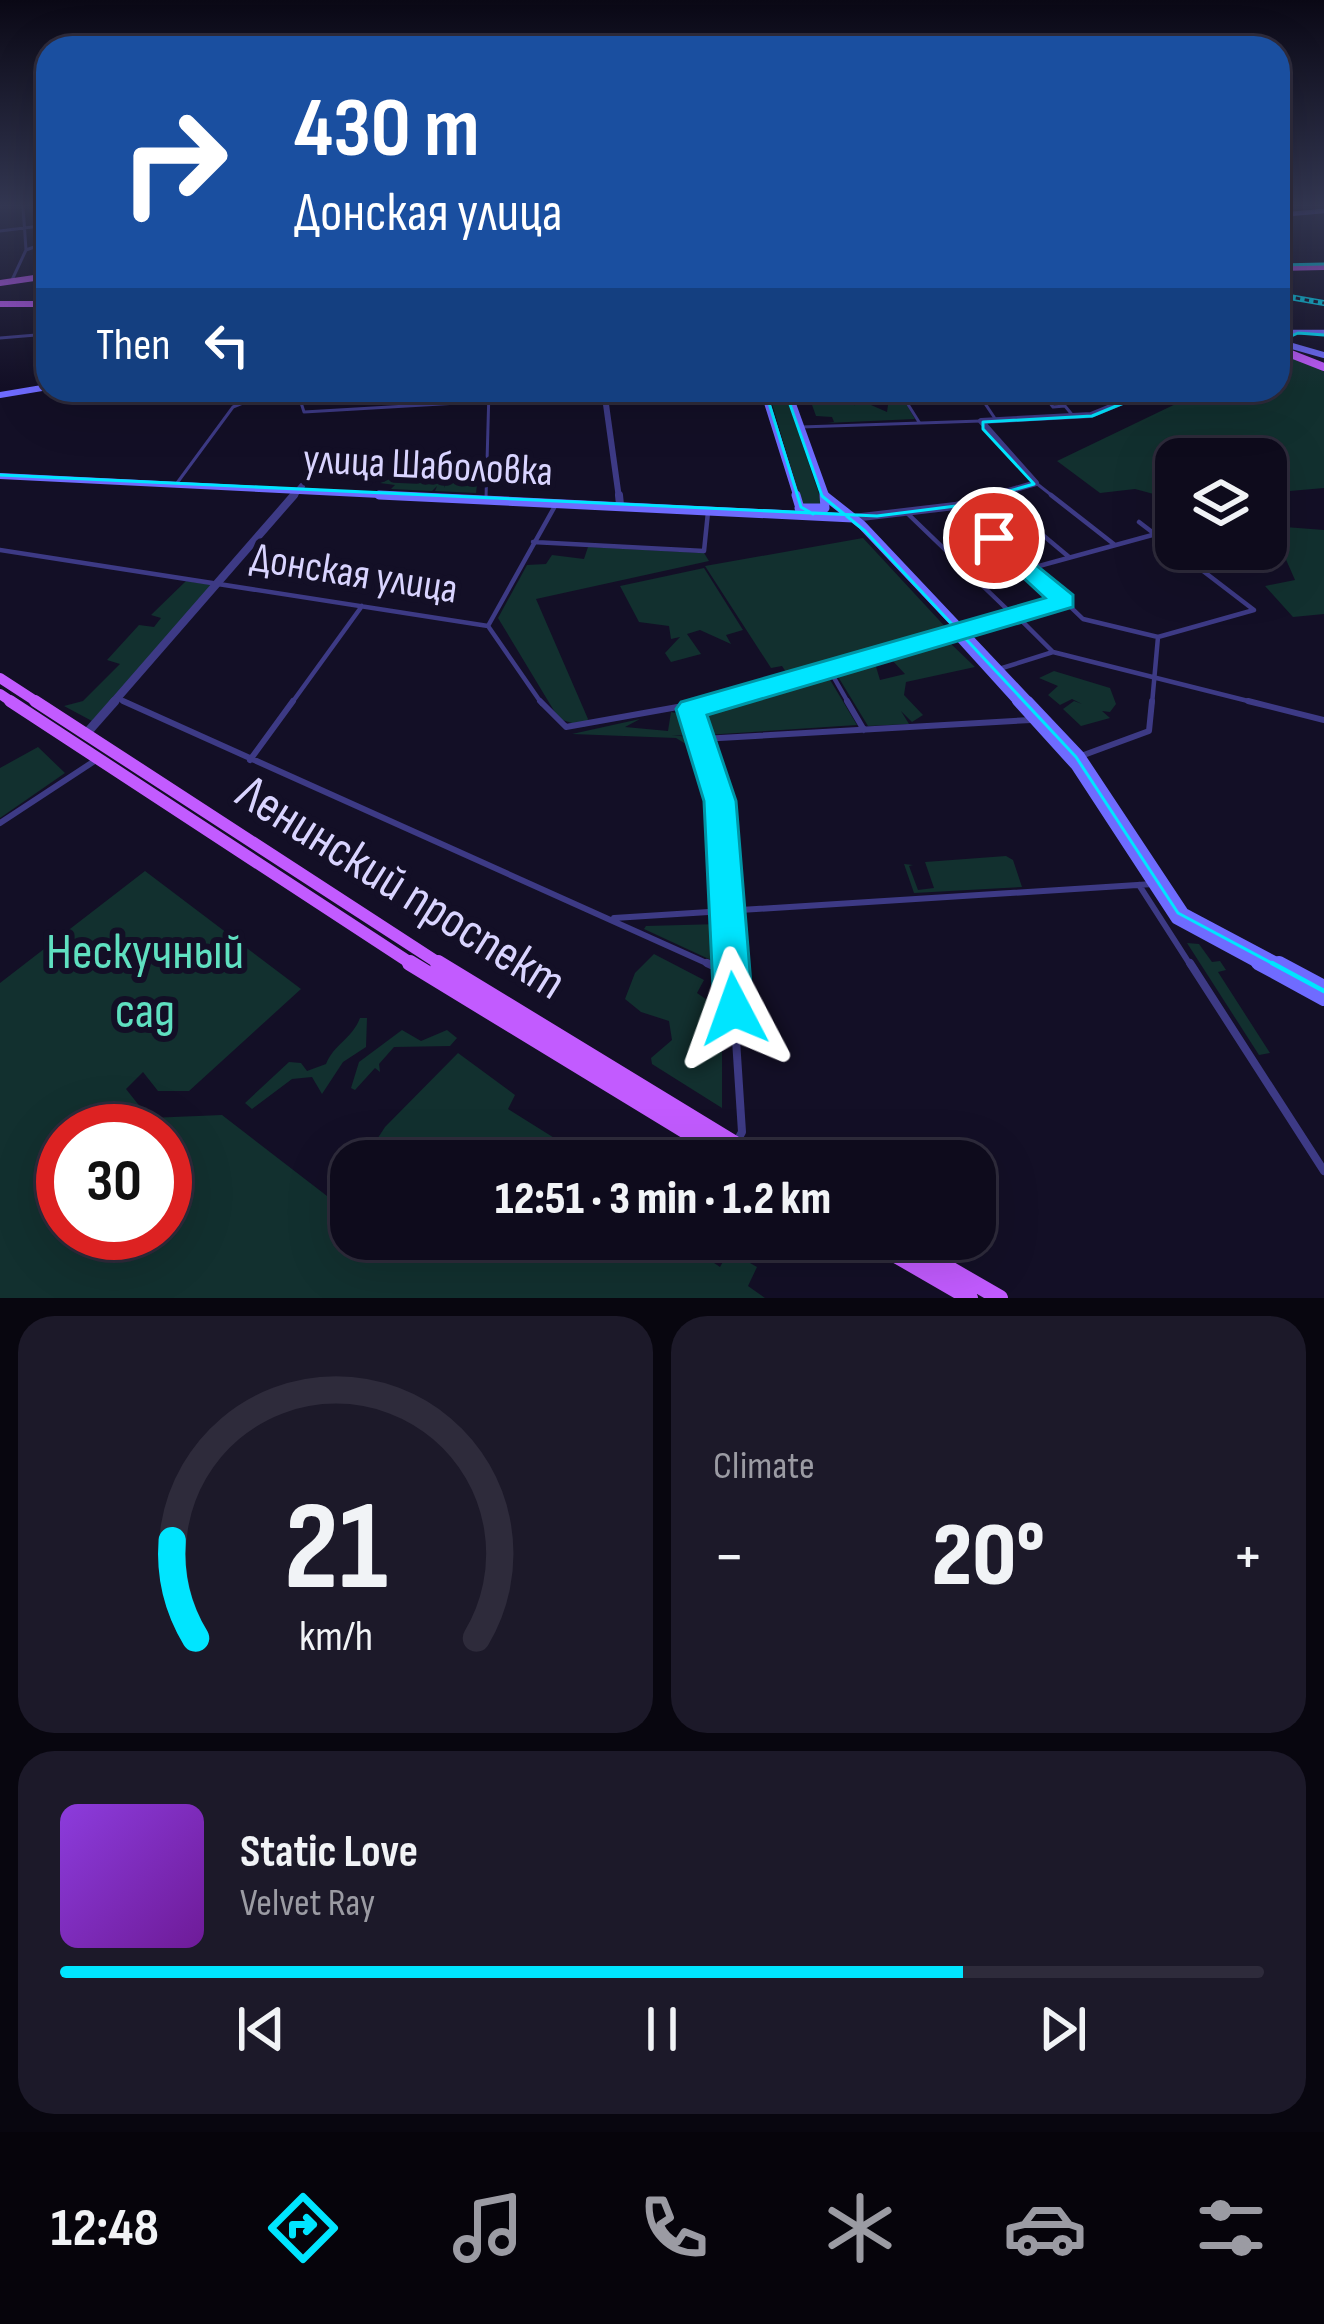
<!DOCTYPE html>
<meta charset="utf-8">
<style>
:root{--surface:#0e0b1c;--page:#1c1929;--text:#f1f3f6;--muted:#9b9ba3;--line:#2e2b3b;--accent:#00e5ff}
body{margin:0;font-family:"Sofia Sans Condensed",sans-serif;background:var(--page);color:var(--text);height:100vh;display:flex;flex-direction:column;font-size:45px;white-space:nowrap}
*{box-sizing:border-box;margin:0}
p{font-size:39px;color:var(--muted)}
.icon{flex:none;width:66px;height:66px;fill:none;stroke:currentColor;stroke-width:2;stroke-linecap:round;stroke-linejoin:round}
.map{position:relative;height:1298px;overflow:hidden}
.drawer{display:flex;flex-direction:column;gap:18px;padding:18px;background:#08060f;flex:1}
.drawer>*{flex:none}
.hud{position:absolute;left:36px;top:36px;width:1254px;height:366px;border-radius:36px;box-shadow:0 12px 48px #0002,0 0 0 3px var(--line);background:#1a4fa0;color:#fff;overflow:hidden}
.buttons{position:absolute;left:1155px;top:438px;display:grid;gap:24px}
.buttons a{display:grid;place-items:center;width:132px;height:132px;border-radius:24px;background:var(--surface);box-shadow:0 12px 48px #0002,0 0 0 3px var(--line);font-size:60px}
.speed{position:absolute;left:36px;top:1104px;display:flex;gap:24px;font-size:60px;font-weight:700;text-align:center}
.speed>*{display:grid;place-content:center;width:156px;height:156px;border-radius:50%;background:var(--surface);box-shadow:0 12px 48px #0002,0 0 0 3px var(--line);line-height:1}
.speed .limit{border:18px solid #d22;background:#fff;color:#111}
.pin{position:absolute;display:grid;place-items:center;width:102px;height:102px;color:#fff;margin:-51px;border:6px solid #fff;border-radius:50%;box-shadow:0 3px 12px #0007}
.me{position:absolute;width:132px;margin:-66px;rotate:356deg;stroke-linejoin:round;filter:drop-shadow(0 0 9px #0008)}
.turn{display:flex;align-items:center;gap:42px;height:252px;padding:0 60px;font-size:54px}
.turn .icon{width:156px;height:156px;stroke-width:2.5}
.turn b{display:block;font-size:84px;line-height:102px}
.then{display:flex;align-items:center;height:114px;padding:0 60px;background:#0003;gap:24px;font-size:45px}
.big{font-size:90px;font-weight:800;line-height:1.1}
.drawer .tile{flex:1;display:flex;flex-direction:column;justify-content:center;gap:18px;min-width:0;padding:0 42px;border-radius:36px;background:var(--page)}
.drawer .dial{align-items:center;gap:0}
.dial svg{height:312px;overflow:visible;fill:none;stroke:var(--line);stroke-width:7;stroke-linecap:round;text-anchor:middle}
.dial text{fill:var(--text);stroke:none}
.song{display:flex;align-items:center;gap:36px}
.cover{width:144px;height:144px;border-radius:18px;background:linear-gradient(135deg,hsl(270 70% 55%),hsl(280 70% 35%))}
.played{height:12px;border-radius:6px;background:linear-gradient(90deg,var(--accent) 75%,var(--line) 75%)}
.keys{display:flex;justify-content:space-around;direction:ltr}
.heat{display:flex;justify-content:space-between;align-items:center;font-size:66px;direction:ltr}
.drawer .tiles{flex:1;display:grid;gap:18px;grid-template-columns:1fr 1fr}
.tile:last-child{grid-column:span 2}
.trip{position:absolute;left:330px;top:1140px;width:666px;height:120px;border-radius:36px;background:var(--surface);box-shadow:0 12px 48px #0002,0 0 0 3px var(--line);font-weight:800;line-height:120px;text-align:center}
.tab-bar{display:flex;height:192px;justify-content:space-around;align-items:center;background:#06040b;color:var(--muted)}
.tab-bar .icon{width:84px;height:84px}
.tab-bar .current{color:var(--accent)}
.tab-bar b{font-size:54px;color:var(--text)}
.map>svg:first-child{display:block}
.green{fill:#12302f;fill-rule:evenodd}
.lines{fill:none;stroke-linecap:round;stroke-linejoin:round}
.minor-far3{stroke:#3d3a85;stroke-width:3}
.minor-far2{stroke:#3d3a85;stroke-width:4.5}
.minor-far1{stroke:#3d3a85;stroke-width:6}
.minor{stroke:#3d3a85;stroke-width:8}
.tertiary-far2{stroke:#3d3a85;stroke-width:6}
.tertiary-far1{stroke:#3d3a85;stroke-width:8}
.tertiary{stroke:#3d3a85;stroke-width:9}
.secondary-far4{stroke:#6f6bff;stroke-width:4.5}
.secondary-far3{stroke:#6f6bff;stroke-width:6}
.secondary-far2{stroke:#6f6bff;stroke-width:9}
.secondary-far1{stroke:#6f6bff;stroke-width:10}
.secondary{stroke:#6f6bff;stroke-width:14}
.primary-far4{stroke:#c25bff;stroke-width:6}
.primary-far3{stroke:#c25bff;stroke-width:8}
.primary-far2{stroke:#c25bff;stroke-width:10}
.primary-far1{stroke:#c25bff;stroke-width:12}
.primary{stroke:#c25bff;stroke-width:16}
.tram-far1{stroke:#00e5ff;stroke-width:3}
.tram{stroke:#00e5ff;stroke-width:4.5}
.rail-casing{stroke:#00e5ff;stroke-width:6}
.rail{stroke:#130f26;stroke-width:3;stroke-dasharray:4.5;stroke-linecap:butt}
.route{fill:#00e5ff;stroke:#0095a6;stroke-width:3}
.labels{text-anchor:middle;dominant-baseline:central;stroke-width:12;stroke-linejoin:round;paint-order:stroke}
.street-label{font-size:42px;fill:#d9d4ff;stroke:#130f26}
.near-street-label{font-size:51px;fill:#d9d4ff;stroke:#130f26}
.near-park-label{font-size:51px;fill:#5fe0c0;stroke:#130f26}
</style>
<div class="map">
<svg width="1324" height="1298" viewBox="0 0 1324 1298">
<rect width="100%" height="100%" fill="#130f26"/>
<!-- green -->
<path class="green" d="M1278,353l46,16v119l-58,5v-34h-90v41l-41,-11 -35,4 -43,-32 129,-62 11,5 23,-14h58z
M768,390h16l39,116h-21z
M830,390h16l9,16 -3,-9 13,-7 6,15 16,7 1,-7 12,-2 -8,-9 6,-4 17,29 -88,4 7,-1 -2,-5 -16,-1 -9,-25z
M425,465l32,2 -24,3 -3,9 25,-3 -9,2 -2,10 4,-8 17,1 14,-14 -3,26 -41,-2 2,-5 -5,5 -41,-2 4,-4 -15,-2z
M1285,527l39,3v84l-31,3 -28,-31 30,-6 -22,-50z
M863,538l88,95 -165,39 -4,-6 -11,2 -66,-102z
M588,547l116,6 5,8 -173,38 52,120 -3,8 -26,-8 -61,-101 29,-53 19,-1 6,-9 32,4z
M704,568l39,62 -17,5 5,9 -31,-14 -13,4 14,20 -30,8 -6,-9 15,-16 -9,2 -2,-13 -30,-4 -19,-36z
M186,581l26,4 -120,136 -28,-15 19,-5 37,-37 -13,-4 32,-35 15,2 7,-9 -10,-3z
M947,640l28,27 -69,15 -2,13 19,20 -11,7 -11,-11 8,13 -41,2 -34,-56 40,-10 6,20 25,-6 -14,-15h-13z
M1054,671l56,17 6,16 -6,8 -8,-1 8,7 -29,8 -18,-17 11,-8 8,3 -10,-5 -12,6 -12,-10 10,-9 -19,-8z
M826,673l31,52 -151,10 -7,-24 15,-10z
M671,712l18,4 6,20 -23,-1 24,3 12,37 -19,-29 -13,-8 -104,-4 68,-15 -15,8 43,4z
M38,747l27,26 -65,45v-50z
M1006,856l7,4 9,27 -108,6 -10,-29 9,1 -4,1 9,24 16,-2 -9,-26z
M145,871l156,118 -112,102h-31l-15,-19 -17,17 23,29 73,-3 105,81 16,-3 8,-12v58h328l41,28 9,-16 28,16 -9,19 17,12h-765v-315zM63,1131h102v102h-102z
M720,924l4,42 -80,-37 2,-3z
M1187,943l12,1 13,18 8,-1 6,9 -8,2 52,81 -11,2z
M654,954l50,26 -7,13 16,11 -4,8 4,29 9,7v60l-70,-44 -1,-6 21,-18 -3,-19 -28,-9 -16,-13 10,-26z
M360,1018h7l-1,29 -23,15 -21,32 -10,-17 -20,2 -40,30 -7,-6 44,-41 12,1 6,8 19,-7c8,-20 26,-25 34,-46z
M402,1030l19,11 26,-11 10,8 -7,8 -56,1 -15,17 1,8 -5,-4 -20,22 -4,-2 8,-26z
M458,1053l57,42 -7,14 83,52h-228l22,-34z"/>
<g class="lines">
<!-- minor-far3 -->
<path class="minor-far3" d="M0,231l48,-6
M26,250l22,-8
M12,280l14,-30 -3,-44
M36,280l3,24
M0,338l48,-4
M297,390l7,22 377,-22
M899,390l20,32
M976,390l20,30
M1040,390l13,17 12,-1 9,11
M1186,390l10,5
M801,427l180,-6
M177,483l56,-76 42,-17
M1036,483l19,15
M486,498l3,-108"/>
<!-- minor-far2 -->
<path class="minor-far2" d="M995,495l74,62
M1051,495l64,50
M966,506l117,113 75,18 96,-27 -115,-88
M907,513l107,103
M1266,529l18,-6
M533,542l171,9 4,-39
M0,550l488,76 54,78
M1183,554l17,-5
M1028,569l128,-35
M1017,616l36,36
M488,626l67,-120
M966,633l98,-32
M829,669l20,35
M999,669l54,-17 207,52
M119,699l11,5
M291,704l71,-98
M698,704l257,-68
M1152,704l6,-67"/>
<!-- minor-far1 -->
<path class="minor-far1" d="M123,701l590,265
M540,701l26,26 145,-26
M847,701l17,29
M1248,701l76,19
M691,710l29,91 11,165
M702,739l329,-19
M1081,756l68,-25 3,-30
M250,760l43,-59
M0,823l96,-63
M1139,885l52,81
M614,918l539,-34"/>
<!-- minor -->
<path class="minor" d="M707,963l24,11
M731,963l11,169 -5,9
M1190,963l134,208"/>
<!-- tertiary-far2 -->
<path class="tertiary-far2" d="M604,390l15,108
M292,498l10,-12
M984,498l52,-15 -55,-62 110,-6 61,-25"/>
<!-- tertiary-far1 -->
<path class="tertiary-far1" d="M619,495l1,10
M853,518l102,-12 40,-11
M112,704l182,-209"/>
<!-- tertiary -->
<path class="tertiary" d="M85,735l30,-34"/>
<!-- secondary-far4 -->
<path class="secondary-far4" d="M1278,215l46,-4
M1278,332h46"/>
<!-- secondary-far3 -->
<path class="secondary-far3" d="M1278,342l46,13
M763,390l34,108
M788,390l39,108
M0,395l48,-8
M0,476l440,22"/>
<!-- secondary-far2 -->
<path class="secondary-far2" d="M379,495l474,23
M796,495l6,20
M824,495l38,30 169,179
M799,508h26l-1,-13
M953,630l67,74"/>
<!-- secondary-far1 -->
<path class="secondary-far1" d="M1017,701l59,65 100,153 87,47
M1028,701l52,55 104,157 100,53"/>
<!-- secondary -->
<path class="secondary" d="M1258,963l66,36
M1279,963l45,24"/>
<!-- primary-far4 -->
<path class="primary-far4" d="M1278,268l46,-1
M0,283l48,-7
M0,304h48"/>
<!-- primary-far3 -->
<path class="primary-far3" d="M1278,349l46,18"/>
<!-- primary-far2 -->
<path class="primary-far2" d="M0,678l40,26
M0,694l15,10"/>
<!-- primary-far1 -->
<path class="primary-far1" d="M10,701l405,265
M35,701l408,265"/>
<!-- primary -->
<path class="primary" d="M410,963l325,198
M438,963l325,198
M868,1239l102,59
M898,1239l102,59"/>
<!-- tram-far1 -->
<path class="tram-far1" d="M1278,265l46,-1
M1278,342l20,-9 26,2
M765,390l36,117 12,7
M785,390l37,106 43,35 211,226 102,156 99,53
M0,475l877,41 79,-10 78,-22 -51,-55v-7l109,-6 63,-26"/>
<!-- tram -->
<path class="tram" d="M1272,963l52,28"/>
<defs>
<path id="rail" d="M1278,295l46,8"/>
</defs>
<!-- rail casing -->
<use href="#rail" class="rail-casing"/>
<!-- rail -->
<use href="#rail" class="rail"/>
</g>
<!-- sky -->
<linearGradient id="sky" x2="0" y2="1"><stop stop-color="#0a0815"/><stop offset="0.53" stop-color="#333752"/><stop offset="1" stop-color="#333752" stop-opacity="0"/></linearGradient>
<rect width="1324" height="388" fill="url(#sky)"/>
<!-- route -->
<path class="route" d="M994,531l79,64v12l-366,108 29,86 17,208 -6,13 -13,5 -14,-5 -6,-13 -10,-208 -28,-92 5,-7 364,-104 -59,-55v-10z"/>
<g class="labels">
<!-- street labels -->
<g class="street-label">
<text transform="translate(428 466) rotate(3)">улица Шаболовка</text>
<text transform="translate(354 574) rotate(9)">Донская улица</text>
</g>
<!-- near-street labels -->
<g class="near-street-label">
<text transform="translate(401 888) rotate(32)">Ленинский проспект</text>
</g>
<!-- near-park labels -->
<g class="near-park-label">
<text x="145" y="952">Нескучный<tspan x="145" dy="59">сад</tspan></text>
</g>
</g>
</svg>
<div class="buttons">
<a><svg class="icon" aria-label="layers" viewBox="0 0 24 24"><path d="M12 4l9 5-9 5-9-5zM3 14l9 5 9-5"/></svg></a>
</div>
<div class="speed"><div class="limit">30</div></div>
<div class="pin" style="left:994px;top:538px;background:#d93025"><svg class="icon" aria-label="arrive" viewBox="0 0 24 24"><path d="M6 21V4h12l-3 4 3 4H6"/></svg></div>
<svg class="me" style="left:734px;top:1009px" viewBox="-20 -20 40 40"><path d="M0-17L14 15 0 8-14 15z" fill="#00e5ff" stroke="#fff" stroke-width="4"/></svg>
<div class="trip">12:51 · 3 min · 1.2 km</div>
<div class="hud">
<div class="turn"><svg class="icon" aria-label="right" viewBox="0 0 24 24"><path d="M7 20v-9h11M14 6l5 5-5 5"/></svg><div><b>430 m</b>Донская улица</div></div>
<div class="then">Then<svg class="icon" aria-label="left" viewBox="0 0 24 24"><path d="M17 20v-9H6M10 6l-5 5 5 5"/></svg></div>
</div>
</div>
<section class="drawer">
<div class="tiles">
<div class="tile dial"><svg viewBox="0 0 100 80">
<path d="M14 69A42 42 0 1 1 86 69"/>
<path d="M14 69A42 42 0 0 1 8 44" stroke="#00e5ff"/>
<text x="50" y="56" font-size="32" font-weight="700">21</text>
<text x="50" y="72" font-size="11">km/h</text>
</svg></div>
<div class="tile"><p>Climate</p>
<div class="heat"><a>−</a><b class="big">20°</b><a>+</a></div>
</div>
<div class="tile">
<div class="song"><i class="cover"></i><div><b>Static Love</b><p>Velvet Ray</p></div></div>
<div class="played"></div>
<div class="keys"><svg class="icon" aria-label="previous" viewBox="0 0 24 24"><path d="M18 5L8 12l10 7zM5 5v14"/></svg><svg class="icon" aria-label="pause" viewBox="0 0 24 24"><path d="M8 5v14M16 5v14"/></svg><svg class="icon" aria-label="next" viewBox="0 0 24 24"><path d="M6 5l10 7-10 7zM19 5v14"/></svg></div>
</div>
</div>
</section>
<nav class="tab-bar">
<b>12:48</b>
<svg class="icon current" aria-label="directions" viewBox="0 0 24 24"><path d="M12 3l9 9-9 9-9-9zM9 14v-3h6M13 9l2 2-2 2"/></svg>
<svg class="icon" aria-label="music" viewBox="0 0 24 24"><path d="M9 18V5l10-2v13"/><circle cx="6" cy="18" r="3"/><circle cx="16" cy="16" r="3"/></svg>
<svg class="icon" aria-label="phone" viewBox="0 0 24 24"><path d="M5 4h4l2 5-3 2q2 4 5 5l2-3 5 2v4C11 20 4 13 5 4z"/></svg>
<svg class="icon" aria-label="climate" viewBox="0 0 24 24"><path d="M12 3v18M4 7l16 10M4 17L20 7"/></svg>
<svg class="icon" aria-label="car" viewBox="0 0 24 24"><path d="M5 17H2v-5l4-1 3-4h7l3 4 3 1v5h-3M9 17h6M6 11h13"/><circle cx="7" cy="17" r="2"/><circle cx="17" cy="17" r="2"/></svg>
<svg class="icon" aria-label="filters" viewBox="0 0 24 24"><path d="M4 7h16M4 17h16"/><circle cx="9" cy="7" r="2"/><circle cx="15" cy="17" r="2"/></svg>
</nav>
